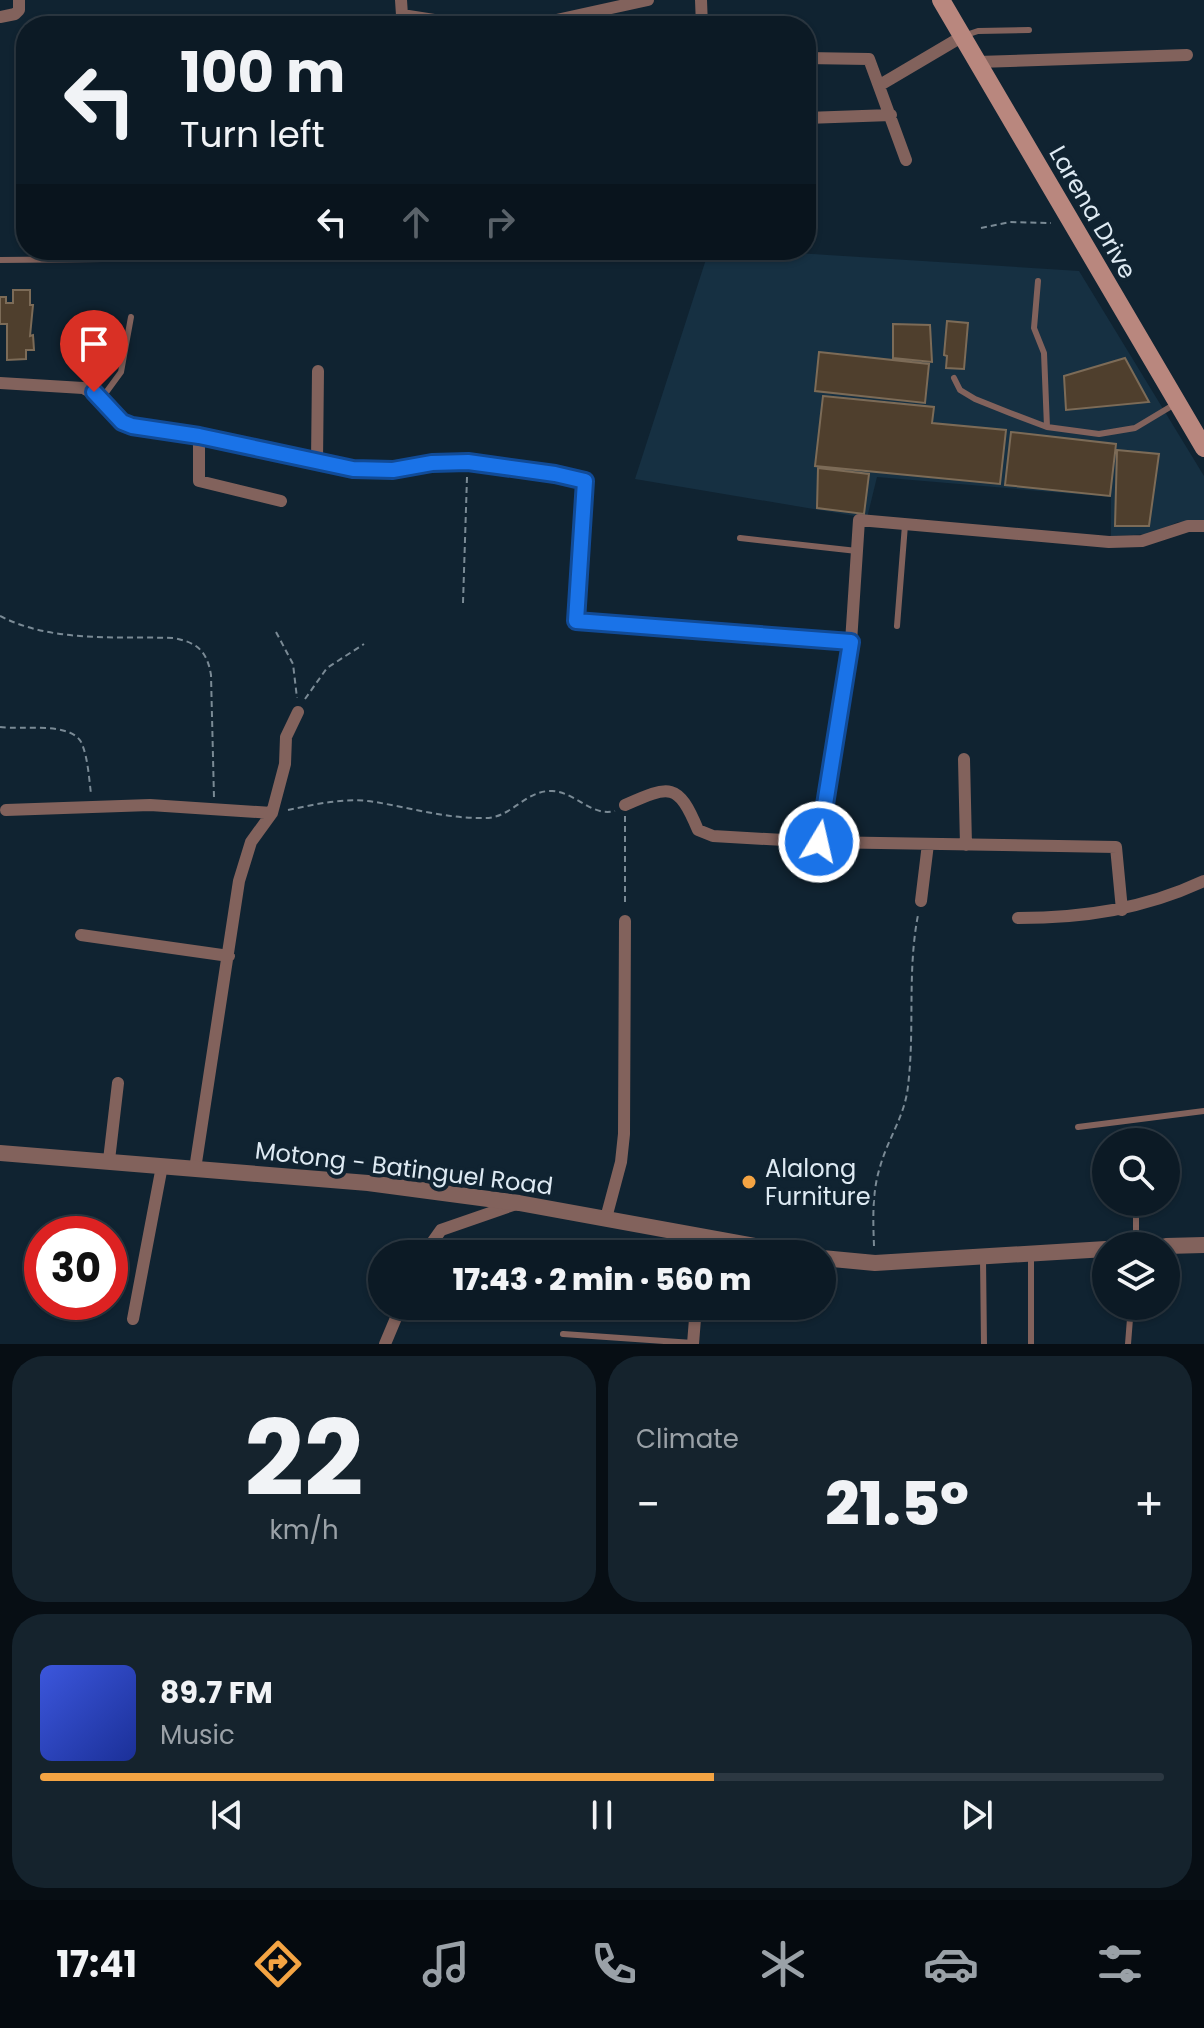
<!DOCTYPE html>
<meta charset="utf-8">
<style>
:root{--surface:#0c1a25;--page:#15232d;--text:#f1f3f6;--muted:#9aa1a7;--line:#2c3842;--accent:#f4a443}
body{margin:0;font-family:Poppins,sans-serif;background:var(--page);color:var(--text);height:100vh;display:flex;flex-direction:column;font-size:30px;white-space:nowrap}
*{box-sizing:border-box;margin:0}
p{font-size:26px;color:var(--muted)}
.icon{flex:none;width:44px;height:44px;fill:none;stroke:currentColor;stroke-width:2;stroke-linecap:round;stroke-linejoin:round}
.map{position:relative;height:1344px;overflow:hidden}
.side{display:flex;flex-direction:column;gap:12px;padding:12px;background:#070e14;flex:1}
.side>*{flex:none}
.guide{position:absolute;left:16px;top:16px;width:800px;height:244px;border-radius:32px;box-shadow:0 2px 6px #0004,0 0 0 2px var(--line);background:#0c1a25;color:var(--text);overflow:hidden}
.fabs{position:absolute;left:1092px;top:1128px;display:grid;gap:16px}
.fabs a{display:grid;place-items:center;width:88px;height:88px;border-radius:50%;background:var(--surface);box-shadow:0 2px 6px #0004,0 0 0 2px var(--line);font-size:40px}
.speed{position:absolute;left:24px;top:1216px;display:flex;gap:16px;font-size:40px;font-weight:700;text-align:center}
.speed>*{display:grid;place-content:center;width:104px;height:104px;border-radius:50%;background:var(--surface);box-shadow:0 2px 6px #0004,0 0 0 2px var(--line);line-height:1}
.speed .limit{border:12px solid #d22;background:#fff;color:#111}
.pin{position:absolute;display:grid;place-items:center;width:68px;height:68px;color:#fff;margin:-82px -34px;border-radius:50% 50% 50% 0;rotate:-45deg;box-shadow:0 0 8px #0007}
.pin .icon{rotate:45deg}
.me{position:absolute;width:88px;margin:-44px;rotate:9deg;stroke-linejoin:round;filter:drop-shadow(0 0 6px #0008)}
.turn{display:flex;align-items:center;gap:28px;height:168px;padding:0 32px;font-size:36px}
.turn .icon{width:104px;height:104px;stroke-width:2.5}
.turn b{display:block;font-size:56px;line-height:68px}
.lanes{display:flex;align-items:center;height:76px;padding:0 32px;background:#0003;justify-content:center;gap:40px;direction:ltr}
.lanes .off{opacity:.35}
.big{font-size:60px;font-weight:800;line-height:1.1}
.side .widget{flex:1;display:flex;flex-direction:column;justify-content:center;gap:12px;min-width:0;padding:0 28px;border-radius:32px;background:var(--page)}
.side .dial{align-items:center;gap:0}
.dial b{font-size:104px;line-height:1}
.song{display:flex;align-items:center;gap:24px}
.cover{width:96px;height:96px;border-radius:12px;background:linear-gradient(135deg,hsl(230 70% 55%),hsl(230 70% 35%))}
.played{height:8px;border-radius:4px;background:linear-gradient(90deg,var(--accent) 60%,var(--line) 60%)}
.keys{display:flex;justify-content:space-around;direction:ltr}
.heat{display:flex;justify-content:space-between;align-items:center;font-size:44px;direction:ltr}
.side .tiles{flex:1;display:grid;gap:12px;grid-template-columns:1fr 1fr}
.widget:last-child{grid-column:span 2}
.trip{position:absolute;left:368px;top:1240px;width:468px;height:80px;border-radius:40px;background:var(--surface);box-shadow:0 2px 6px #0004,0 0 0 2px var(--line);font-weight:800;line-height:80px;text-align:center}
.menu{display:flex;height:128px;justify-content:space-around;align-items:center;background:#050a0f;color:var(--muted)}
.menu .icon{width:56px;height:56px}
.menu .active{color:var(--accent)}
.menu b{font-size:36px;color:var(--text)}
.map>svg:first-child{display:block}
.built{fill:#163042}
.building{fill:#4f3f2d;stroke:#7c6b57;stroke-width:2}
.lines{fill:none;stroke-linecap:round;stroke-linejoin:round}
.path{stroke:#7a8a95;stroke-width:2;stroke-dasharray:6 4;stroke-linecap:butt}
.service{stroke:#82625c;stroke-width:6}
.minor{stroke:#82625c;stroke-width:12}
.tertiary{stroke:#82625c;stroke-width:16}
.secondary{stroke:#b9877e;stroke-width:18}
.route-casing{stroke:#114b97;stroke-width:20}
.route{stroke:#1a73e8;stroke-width:14}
.poi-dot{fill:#f4a443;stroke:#102331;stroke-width:3}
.labels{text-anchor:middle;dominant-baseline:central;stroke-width:8;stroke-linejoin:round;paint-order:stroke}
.street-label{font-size:24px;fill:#deeaf3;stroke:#102331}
.poi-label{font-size:24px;fill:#deeaf3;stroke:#102331;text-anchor:start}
</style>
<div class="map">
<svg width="1204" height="1344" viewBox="0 0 1204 1344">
<rect width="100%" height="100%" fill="#102331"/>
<!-- built -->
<path class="built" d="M709,250h40l330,21 125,205v46h-26l-27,12 -40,2v-39l-234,-20 -10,41 -232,-39z"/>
<!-- building -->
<path class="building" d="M13,290h17v15h3l-3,31 3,-1 1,15h-8v9l-19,1v-36h-7v-27h6v6h7z
M947,321l21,2 -4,46 -18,-1 1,-12 -3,-1z
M893,324l37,1 2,37 -39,-4z
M819,352l110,12 -4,39 -110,-12z
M1125,358l24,44 -83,8 -2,-34z
M823,396l111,11 -2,16 74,7 -6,54 -185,-18z
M1011,432l105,12 -6,52 -105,-11z
M1117,450l42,4 -10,72h-34z
M818,468l51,6 -5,40 -47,-6z"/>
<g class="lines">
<!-- path -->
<path class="path" d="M981,228l29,-6 41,1
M463,603l4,-126
M0,616c53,27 115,20 173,22 23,4 34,12 38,37l3,123
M276,632l17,32 4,34
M305,699l22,-31 37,-24
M0,727c21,3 73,-6 82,17 6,15 7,34 9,50
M288,810c28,-6 59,-13 87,-8 36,6 73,17 110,16 27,0 40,-28 67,-27 24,1 39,26 63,20
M625,816v90
M874,1246c-1,-26 -2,-54 6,-79 8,-29 25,-51 28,-81 7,-57 -1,-114 10,-171"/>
<!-- service -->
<path class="service" d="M966,35l12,-4 51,-1
M0,260l103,-1
M1038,281l-4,47 10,25 3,74
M954,378l6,12 15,9 35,14 37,14 52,7 36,-6 40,-24
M102,398l19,-26 10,-55
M740,538l117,13
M897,626l8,-101
M1078,1127l126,-16
M1136,1246v-44
M1031,1257v87
M983,1259l1,85
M563,1334l130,9
M1128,1344l3,-38"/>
<!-- minor -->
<path class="minor" d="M401,0l1,15 32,5 -1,6
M701,0l1,26
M0,17l15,-3 4,-4v-10
M529,26l119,-26
M806,58l63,1 37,101
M978,62l209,-7
M880,85l83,-49
M806,118l85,-3
M0,383l83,5 19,10 13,18 17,10 67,10 154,33 40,1 39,-7 36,-1 87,12 30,7 -9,140 275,21
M199,436v45l82,20
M317,461l1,-90
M964,759l2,86
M625,805c45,-20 53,-23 73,25l15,6 106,6 297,5 6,63
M6,810l144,-5 122,8
M819,842l32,-200 8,-122 250,22 33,-1 46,-15h16
M921,901l7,-57
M1018,918c66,0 126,-9 186,-37
M81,935l148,21
M109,1160l9,-77
M195,1169l44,-288 12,-39 21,-29 13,-49 1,-27 12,-25
M606,1218l15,-56 3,-28 1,-213
M424,1254l17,-24 75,-26
M700,1254l2,-16
M133,1319l29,-153
M385,1344l16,-38
M693,1344l3,-38"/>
<!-- tertiary -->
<path class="tertiary" d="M0,1153l368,30 151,20 280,51
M1166,1246l38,-1
M822,1258l53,5 231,-14"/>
<!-- secondary -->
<path class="secondary" d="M941,0l263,448"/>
</g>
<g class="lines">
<defs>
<path id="route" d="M94,392l28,30 10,4 67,10 154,33 40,1 39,-7 36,-1 87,12 30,7 -9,140 275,21 -32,200"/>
</defs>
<!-- route casing -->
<use href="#route" class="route-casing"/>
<!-- route -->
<use href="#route" class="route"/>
</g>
<!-- markers -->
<circle class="poi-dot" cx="749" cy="1182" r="8"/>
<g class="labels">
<!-- street labels -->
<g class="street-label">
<text transform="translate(1093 212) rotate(60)">Larena Drive</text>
<text transform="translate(404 1168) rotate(7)">Motong - Batinguel Road</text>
</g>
<!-- poi labels -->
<g class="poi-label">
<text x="765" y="1168">Alalong<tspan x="765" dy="28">Furniture</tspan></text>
</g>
</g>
</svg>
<div class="fabs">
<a><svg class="icon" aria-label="search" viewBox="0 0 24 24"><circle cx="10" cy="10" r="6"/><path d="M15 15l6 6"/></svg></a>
<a><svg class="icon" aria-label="layers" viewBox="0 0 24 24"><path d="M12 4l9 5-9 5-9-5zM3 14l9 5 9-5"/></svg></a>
</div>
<div class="speed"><div class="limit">30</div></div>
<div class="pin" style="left:94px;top:392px;background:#d93025"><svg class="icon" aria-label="arrive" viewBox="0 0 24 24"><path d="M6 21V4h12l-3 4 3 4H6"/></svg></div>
<svg class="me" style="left:819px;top:842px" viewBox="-20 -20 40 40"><circle r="17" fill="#1a73e8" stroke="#fff" stroke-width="3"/><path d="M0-11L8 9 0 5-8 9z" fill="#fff"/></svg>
<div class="trip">17:43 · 2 min · 560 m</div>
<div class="guide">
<div class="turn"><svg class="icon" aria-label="left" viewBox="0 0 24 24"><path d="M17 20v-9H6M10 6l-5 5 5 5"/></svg><div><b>100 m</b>Turn left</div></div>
<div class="lanes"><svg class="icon" aria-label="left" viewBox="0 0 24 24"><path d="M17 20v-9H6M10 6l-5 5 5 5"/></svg><svg class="icon off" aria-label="ahead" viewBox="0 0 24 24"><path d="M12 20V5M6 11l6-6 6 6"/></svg><svg class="icon off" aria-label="right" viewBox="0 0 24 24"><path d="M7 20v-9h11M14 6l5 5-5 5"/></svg></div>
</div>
</div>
<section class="side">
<div class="tiles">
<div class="widget dial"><b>22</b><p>km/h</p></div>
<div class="widget"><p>Climate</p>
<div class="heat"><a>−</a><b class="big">21.5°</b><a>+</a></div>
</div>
<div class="widget">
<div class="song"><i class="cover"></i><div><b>89.7 FM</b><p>Music</p></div></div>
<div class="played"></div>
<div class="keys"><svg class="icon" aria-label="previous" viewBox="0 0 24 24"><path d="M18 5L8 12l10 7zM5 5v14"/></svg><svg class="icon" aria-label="pause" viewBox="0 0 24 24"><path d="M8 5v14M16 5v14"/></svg><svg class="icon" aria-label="next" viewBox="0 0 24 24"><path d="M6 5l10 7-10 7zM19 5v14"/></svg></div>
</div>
</div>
</section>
<nav class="menu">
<b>17:41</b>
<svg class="icon active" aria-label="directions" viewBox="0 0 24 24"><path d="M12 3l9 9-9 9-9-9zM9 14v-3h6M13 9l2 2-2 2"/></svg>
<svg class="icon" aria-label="music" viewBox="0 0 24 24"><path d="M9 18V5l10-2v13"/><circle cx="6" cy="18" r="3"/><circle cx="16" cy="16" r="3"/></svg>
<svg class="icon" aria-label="phone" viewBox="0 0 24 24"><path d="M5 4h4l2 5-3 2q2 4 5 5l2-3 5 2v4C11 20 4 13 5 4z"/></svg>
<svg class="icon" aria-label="climate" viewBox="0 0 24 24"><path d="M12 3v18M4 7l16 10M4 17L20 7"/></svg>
<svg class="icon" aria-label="car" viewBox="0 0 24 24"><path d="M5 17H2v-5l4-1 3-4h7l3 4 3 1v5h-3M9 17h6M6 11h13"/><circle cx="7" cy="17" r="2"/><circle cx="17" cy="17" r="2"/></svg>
<svg class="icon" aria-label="filters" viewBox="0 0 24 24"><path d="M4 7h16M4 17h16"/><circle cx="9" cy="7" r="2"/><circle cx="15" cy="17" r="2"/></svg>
</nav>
